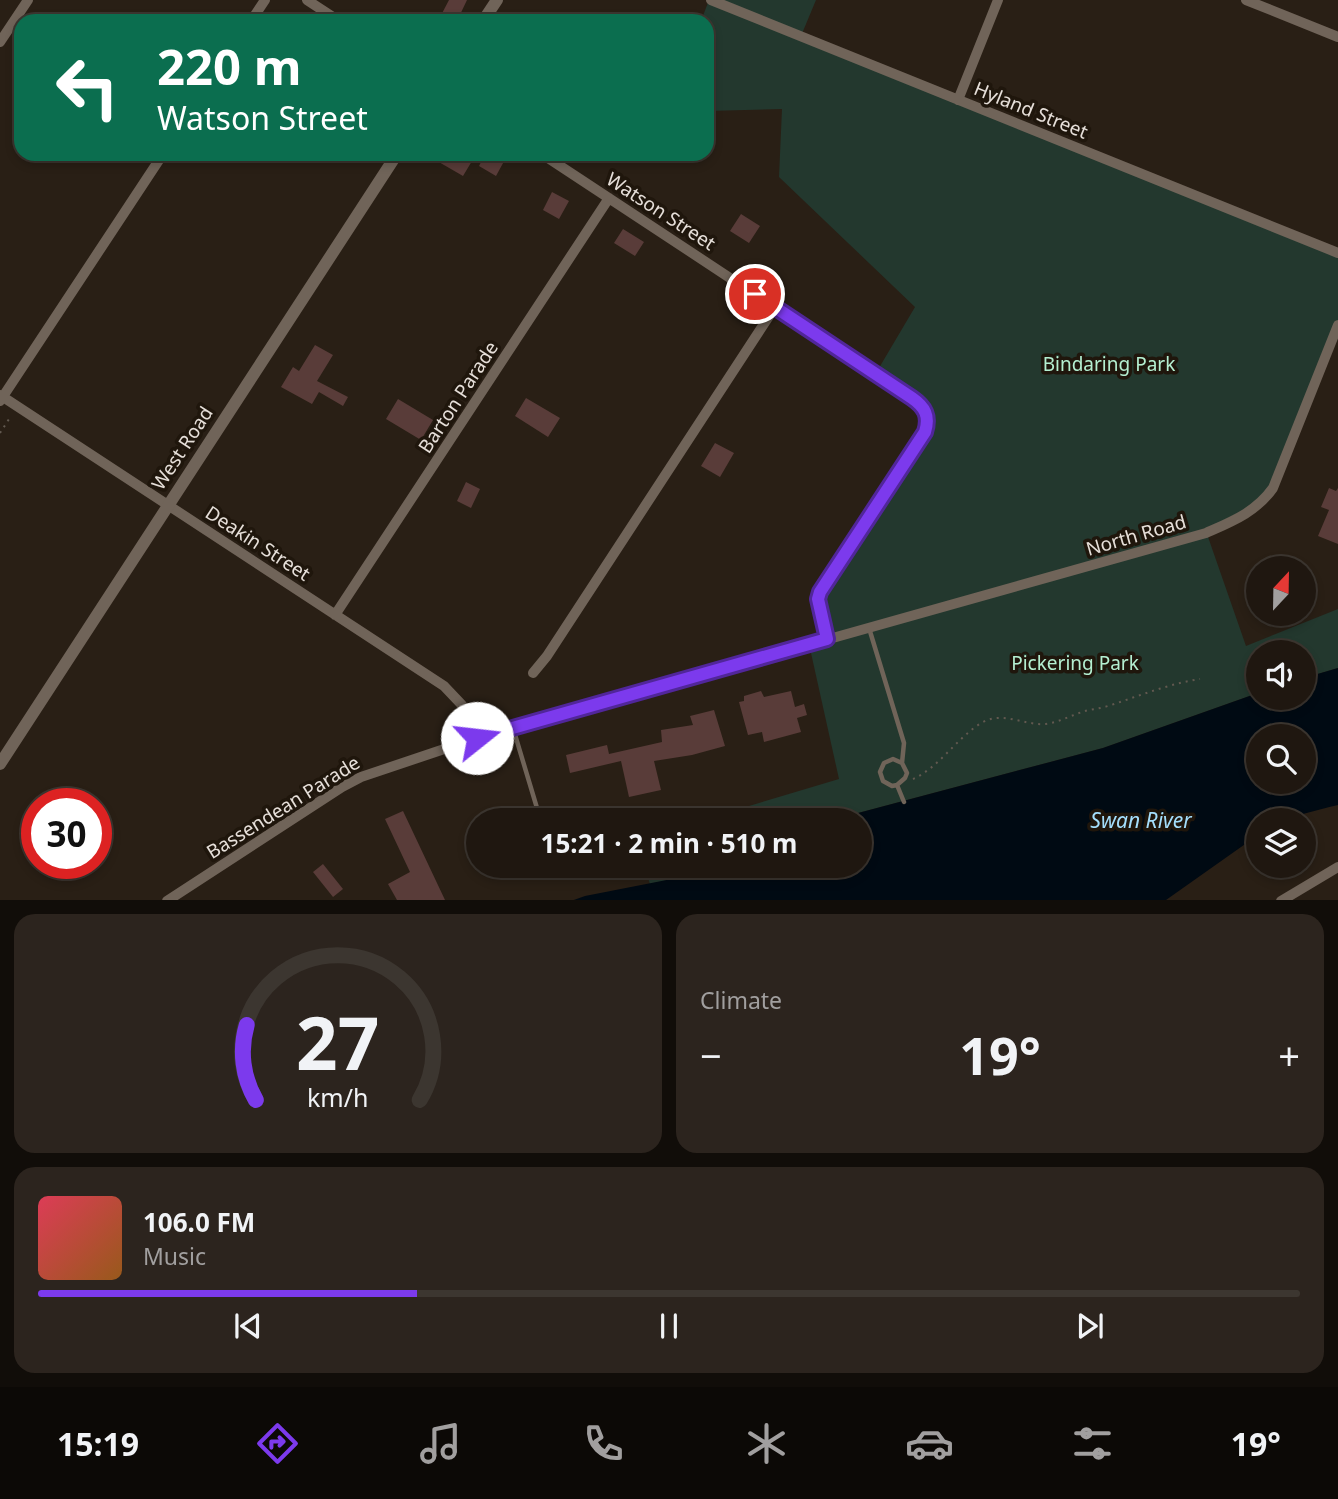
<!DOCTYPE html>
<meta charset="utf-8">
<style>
:root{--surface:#1f1710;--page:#2c241e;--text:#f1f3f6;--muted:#a19f9f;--line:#3c3630;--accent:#7c3aed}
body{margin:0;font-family:"Noto Sans",sans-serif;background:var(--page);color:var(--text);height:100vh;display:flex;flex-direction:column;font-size:26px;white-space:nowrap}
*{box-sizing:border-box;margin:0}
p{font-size:23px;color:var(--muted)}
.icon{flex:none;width:38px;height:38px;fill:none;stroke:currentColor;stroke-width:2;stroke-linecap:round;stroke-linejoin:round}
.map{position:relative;height:900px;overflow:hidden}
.panel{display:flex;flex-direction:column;gap:14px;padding:14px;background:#110d09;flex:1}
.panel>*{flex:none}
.hud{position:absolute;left:14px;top:14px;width:700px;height:147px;border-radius:21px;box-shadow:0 4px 10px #0003,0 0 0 2px var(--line);background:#0b6e4f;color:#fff;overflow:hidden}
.needle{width:46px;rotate:22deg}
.buttons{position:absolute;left:1246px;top:556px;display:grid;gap:14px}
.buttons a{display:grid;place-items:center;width:70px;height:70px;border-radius:50%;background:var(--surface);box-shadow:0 4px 10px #0003,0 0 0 2px var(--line);font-size:35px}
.speed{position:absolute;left:21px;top:788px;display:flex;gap:14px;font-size:35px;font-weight:700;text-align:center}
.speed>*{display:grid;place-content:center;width:91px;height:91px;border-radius:50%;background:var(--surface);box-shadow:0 4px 10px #0003,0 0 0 2px var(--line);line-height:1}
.speed .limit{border:10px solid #d22;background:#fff;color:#111}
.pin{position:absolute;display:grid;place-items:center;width:60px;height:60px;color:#fff;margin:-30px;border:4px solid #fff;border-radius:50%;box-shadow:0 2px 7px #0007}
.me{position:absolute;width:77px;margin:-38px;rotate:74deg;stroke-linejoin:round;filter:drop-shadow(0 0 5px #0008)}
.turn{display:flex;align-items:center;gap:24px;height:147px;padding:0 28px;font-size:32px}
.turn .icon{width:91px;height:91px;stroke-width:2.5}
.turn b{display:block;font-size:49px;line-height:60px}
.big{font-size:52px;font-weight:700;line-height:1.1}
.panel .card{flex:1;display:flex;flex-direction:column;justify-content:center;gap:10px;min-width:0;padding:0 24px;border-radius:21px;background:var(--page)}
.panel .dial{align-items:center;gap:0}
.dial svg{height:182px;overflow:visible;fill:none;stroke:var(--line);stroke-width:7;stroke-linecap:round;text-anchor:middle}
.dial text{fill:var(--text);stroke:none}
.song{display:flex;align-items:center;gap:21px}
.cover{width:84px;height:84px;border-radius:10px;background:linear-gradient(135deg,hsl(350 70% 55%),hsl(30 70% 35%))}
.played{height:7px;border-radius:4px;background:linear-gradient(90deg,var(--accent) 30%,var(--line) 30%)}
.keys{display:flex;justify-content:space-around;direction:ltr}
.heat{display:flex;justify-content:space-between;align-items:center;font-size:38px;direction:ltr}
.panel .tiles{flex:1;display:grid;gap:14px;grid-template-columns:1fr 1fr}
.card:last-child{grid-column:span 2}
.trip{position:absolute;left:466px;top:808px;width:406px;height:70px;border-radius:35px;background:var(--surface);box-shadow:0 4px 10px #0003,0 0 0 2px var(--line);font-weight:700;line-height:70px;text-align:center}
.menu{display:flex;height:112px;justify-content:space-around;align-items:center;background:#0c0906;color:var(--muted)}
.menu .icon{width:49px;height:49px}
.menu .active{color:var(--accent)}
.menu b{font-size:32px;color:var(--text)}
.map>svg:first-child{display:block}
.green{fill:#23382e}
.water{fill:#000a13;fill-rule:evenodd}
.building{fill:#593c39}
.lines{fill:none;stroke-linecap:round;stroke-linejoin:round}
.path{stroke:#625950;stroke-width:2;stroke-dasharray:2 5;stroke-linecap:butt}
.lane{stroke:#706459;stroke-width:4.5}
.street{stroke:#706459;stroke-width:10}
.secondary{stroke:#706459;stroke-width:12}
.route-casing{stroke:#51269a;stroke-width:18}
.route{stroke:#7c3aed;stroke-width:12}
.labels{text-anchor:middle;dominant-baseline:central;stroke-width:7;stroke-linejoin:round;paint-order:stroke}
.street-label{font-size:19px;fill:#e6dfd9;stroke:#1f160c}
.park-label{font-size:19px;fill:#b4efd1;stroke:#1f160c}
.water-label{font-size:21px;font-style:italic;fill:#a4defc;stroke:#1f160c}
</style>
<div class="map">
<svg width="1338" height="901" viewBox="0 0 1338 901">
<rect width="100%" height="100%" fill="#291f15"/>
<!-- green -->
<path class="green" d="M709,0h107l-15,36 537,217v72l-75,177 -56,32 39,112 92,-37v59l-34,10v-25h-46v40l-155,55 -275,73h-129l140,-42 -30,-135 18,-5 -9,-40 107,-167 1,-20 -50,-39 39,-66 -136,-130 3,-68 -75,2v-90h-6z
M644,866h66l-28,11 -32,7z"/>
<!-- water -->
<path class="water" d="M1338,668v137c-27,6 -53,16 -80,16v14l-92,65 -595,1 14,-5 97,-19 28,-11h149v-45h-31l275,-73 155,-55v5h46v-20zM1258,737h46v45h-46z"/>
<!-- building -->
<path class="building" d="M449,0h18l-10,21h-19z
M425,154h34l13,7 -9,15z
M485,154h23l-12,22 -17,-10z
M552,192l17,9 -10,18 -16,-9z
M741,214l19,12 -11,17 -19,-12z
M623,229l21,13 -9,14 -21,-13z
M315,345l18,10 -16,26 31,16 -5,9 -24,-14 -7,12 -31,-17 12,-20 6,4z
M526,398l34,20 -12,19 -33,-21z
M398,399l35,21 -12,20 -35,-21z
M715,443l19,10 -14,24 -19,-11z
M466,482l14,7 -9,19 -14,-7z
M1329,488l7,3 2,-3v56l-20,-8 11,-26 -8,-3z
M761,691l3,6 27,-6 4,16 9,-3 3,11 -10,3 4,14 -37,10 -2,-10 -14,3 -9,-33 5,-1v-5z
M714,710l11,36 -33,9 -38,6 7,29 -32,7 -8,-36 -51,12 -4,-18 41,-10 2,9 53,-12 -1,-12 32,-5 -3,-9z
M403,811l42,89h-48l-9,-16 22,-12 -25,-53z
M323,864l20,25 -10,8 -20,-25z"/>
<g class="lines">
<!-- path -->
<path class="path" d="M0,433l11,-17
M913,779c27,-12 44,-42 70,-57 20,-11 43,4 63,2 13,-2 24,-8 36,-12 8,-3 17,-3 26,-6 31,-10 60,-22 92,-27"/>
<!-- lane -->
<path class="lane" d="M869,628l35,115 -2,20 5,10 -2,5 -8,7 -5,1 -9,-5 -3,-9 4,-9 9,-4 9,4
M513,728l24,80
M897,785l7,17"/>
<!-- street -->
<path class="street" d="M307,0l32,21
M711,0l627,253
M1246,0l92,37
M251,21l14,-21
M0,42l28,-42
M958,100l40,-100
M542,154l370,244c13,9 18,18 13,34l-105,160 -2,7 9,40
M0,395l444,291 18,19 15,33
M0,401l163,-247
M335,615l274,-417
M533,673l14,-17 228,-349
M167,901l175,-114 19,-10 116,-39 729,-205c27,-12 50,-21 67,-45l65,-163
M1281,901l57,-34"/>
<!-- secondary -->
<path class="secondary" d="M483,21l14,-21
M0,764l397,-610"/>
</g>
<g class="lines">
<defs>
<path id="route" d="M477,738l350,-99 -9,-40 2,-7 105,-160c5,-16 0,-25 -13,-34l-157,-104"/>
</defs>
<!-- route casing -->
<use href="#route" class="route-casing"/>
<!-- route -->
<use href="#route" class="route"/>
</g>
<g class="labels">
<!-- street labels -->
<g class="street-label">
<text transform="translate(1031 110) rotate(22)">Hyland Street</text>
<text transform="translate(661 211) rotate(33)">Watson Street</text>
<text transform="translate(458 397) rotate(-57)">Barton Parade</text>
<text transform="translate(182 448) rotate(-57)">West Road</text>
<text transform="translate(1136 535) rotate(-16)">North Road</text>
<text transform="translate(258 543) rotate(33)">Deakin Street</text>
<text transform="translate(283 807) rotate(-32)">Bassendean Parade</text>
</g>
<!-- park labels -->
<g class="park-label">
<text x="1109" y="364">Bindaring Park</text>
<text x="1075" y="663">Pickering Park</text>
</g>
<!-- water labels -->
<g class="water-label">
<text x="1141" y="820">Swan River</text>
</g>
</g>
</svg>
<div class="buttons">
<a><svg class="needle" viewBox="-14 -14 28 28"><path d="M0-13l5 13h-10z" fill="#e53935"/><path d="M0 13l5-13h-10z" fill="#a19f9f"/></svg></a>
<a><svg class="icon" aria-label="sound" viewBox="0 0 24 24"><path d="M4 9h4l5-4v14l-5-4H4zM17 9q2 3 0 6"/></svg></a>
<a><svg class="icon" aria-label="search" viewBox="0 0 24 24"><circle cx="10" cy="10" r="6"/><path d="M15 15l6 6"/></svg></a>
<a><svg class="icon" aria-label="layers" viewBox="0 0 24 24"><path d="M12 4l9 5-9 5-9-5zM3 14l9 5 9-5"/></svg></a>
</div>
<div class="speed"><div class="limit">30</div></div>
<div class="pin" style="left:755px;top:294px;background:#d93025"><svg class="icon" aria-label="arrive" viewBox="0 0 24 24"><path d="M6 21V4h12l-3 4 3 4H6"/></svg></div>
<svg class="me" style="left:477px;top:738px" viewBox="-20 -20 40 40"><circle r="19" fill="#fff"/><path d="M0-13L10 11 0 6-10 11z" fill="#7c3aed"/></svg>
<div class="trip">15:21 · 2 min · 510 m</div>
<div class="hud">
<div class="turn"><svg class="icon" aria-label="left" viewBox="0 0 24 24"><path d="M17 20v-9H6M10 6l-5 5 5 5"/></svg><div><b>220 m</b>Watson Street</div></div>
</div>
</div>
<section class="panel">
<div class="tiles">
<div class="card dial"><svg viewBox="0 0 100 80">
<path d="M14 69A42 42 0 1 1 86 69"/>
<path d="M14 69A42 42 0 0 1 10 36" stroke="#7c3aed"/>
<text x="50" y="56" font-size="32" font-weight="700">27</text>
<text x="50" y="72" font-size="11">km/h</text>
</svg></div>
<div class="card"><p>Climate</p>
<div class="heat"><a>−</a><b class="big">19°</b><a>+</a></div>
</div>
<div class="card">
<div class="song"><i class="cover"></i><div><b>106.0 FM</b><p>Music</p></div></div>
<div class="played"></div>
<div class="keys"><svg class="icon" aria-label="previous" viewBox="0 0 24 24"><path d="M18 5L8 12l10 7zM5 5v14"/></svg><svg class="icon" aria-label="pause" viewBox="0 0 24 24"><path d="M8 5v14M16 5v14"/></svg><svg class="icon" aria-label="next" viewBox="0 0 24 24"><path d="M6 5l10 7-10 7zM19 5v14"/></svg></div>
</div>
</div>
</section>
<nav class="menu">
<b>15:19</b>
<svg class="icon active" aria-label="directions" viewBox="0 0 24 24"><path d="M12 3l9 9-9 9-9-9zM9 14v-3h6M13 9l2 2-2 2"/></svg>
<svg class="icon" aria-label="music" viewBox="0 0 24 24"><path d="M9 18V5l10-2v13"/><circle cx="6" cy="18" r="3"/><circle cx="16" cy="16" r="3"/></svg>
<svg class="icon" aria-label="phone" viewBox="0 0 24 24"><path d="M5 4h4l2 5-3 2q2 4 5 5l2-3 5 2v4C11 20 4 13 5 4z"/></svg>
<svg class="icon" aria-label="climate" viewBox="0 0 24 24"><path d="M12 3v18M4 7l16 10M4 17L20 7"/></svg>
<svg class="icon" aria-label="car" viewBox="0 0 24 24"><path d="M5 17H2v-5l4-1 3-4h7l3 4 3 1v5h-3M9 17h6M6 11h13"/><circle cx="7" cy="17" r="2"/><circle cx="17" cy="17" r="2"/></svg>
<svg class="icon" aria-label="filters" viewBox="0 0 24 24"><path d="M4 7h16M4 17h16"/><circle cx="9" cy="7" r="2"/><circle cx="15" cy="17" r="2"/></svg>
<b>19°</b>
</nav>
